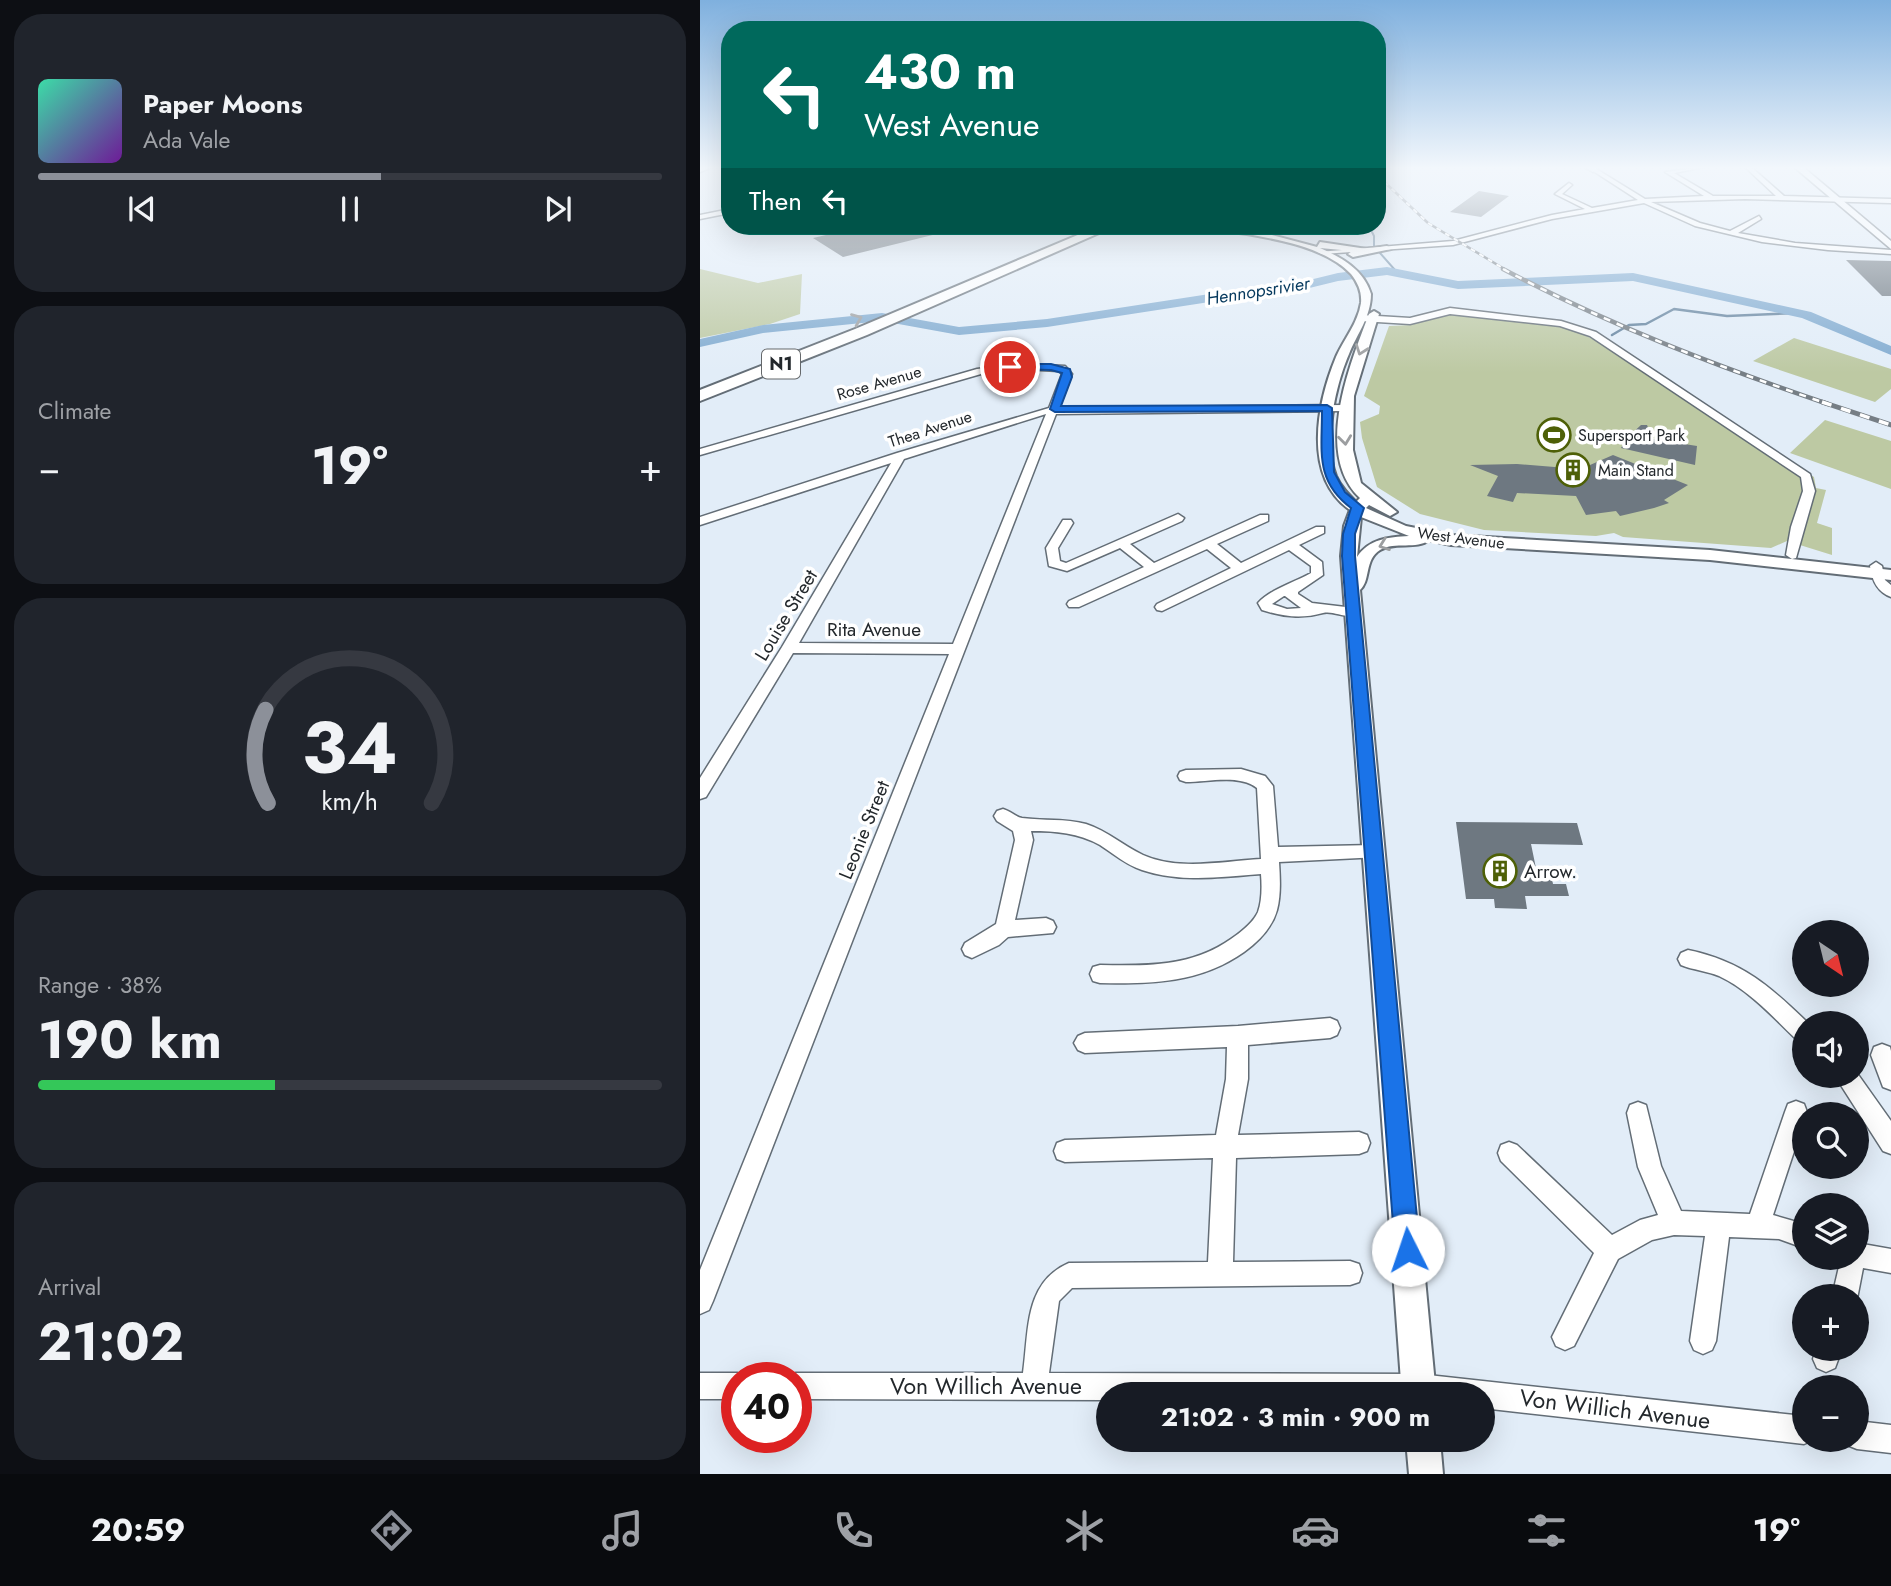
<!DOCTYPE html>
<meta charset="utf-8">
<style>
:root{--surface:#171b24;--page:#20242c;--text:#f1f3f6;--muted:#9ea1a6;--line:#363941;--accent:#8c9099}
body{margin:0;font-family:Jost,sans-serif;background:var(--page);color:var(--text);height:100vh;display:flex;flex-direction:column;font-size:26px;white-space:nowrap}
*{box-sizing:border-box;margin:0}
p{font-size:23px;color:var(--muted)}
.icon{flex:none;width:38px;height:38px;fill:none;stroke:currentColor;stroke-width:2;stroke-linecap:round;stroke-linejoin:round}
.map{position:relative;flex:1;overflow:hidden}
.panel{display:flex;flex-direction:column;gap:14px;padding:14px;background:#0d0f14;width:700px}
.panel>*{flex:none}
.hud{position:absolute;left:21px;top:21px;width:665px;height:214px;border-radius:28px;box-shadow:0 7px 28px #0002;background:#00695c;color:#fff;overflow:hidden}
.needle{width:46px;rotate:145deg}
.buttons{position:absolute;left:1092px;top:920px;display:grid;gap:14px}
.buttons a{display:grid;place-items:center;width:77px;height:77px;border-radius:50%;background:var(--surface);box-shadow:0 7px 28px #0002;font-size:35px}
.speed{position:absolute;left:21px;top:1362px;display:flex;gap:14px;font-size:35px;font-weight:700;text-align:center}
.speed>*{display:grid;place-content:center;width:91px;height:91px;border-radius:50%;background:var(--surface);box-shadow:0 7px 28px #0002;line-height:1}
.speed .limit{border:10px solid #d22;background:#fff;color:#111}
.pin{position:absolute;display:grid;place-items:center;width:60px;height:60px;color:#fff;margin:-30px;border:4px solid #fff;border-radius:50%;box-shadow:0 2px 7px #0007}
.me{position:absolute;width:77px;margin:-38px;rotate:356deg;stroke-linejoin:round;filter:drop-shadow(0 0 5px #0008)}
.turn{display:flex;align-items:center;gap:24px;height:147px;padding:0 28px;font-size:32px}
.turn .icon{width:91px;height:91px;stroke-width:2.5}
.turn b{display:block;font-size:49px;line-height:60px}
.then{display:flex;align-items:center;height:66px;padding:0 28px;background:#0003;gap:14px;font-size:26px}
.big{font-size:52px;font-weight:700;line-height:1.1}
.panel .widget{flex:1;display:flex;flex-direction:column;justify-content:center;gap:10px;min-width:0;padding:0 24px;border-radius:28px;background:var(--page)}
.panel .dial{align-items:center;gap:0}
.dial svg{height:182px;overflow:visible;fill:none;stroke:var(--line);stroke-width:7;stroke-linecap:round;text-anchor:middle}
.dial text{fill:var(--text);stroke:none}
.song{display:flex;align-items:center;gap:21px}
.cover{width:84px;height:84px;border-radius:10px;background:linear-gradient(135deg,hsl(160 70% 55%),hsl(280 70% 35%))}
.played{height:7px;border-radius:4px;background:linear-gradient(90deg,var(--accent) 55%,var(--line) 55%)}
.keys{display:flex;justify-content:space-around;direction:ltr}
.heat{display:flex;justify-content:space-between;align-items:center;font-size:38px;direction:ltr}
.charge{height:10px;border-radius:5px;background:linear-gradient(90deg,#34c759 38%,var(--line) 0)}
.trip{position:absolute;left:396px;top:1382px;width:399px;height:70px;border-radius:35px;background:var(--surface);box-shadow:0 7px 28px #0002;font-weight:700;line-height:70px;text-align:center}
.menu{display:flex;height:112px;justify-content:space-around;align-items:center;background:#090b0e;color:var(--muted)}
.menu .icon{width:49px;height:49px}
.menu .selected{color:var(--accent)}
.menu b{font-size:32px;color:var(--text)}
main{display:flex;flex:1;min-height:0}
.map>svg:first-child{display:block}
.green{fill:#bdc9a3}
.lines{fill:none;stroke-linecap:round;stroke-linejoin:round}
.stream-far1{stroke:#65849f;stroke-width:2}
.stream{stroke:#65849f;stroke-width:2.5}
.river{fill:#81abd0;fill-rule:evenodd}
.building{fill:#6e7881}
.minor-casing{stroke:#636d76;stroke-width:3}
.tertiary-casing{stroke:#636d76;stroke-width:4}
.secondary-casing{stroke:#636d76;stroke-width:3}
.motorway-casing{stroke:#636d76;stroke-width:4}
.minor{fill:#fff;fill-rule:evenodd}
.tertiary{fill:#fff;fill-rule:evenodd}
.secondary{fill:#fff;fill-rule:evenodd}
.motorway{fill:#fff;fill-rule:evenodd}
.rail-far2-casing{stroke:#767e85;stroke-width:2.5}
.rail-far1-casing{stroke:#767e85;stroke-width:4.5}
.rail-casing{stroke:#767e85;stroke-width:5}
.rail-far2{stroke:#fff;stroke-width:2;stroke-dasharray:5;stroke-linecap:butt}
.rail-far1{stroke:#fff;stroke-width:2.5;stroke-dasharray:7;stroke-linecap:butt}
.rail{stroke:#fff;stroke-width:3.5;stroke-dasharray:10;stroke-linecap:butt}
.oneway{stroke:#9c9ea0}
.route{fill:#1a73e8;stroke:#114b97;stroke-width:2}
.labels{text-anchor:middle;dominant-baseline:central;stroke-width:7;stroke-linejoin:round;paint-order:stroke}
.far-street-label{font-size:16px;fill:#23282c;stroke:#fff}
.far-poi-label{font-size:16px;fill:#23282c;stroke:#fff;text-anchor:start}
.far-water-label{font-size:18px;font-style:italic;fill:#073a5e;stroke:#fff}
.shield{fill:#fff;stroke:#65686b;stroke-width:2}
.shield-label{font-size:18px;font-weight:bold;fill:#23282c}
.street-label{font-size:19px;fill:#23282c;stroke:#fff}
.poi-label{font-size:19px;fill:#23282c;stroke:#fff;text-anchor:start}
.near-street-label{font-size:23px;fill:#23282c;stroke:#fff}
</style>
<main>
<section class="panel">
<div class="widget">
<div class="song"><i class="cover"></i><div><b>Paper Moons</b><p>Ada Vale</p></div></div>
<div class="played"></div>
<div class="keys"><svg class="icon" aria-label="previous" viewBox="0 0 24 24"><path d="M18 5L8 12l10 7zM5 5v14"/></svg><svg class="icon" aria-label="pause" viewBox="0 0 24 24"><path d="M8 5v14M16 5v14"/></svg><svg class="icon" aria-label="next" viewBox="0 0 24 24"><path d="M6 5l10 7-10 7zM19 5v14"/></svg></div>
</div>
<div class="widget"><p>Climate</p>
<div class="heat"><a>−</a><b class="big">19°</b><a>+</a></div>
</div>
<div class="widget dial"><svg viewBox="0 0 100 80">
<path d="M14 69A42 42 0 1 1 86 69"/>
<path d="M14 69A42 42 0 0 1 13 28" stroke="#8c9099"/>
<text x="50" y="56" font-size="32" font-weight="700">34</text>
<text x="50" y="72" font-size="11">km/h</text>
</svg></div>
<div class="widget"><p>Range · 38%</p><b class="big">190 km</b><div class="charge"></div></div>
<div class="widget"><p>Arrival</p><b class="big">21:02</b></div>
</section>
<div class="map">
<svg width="1191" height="1474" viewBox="0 0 1191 1474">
<rect width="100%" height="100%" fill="#e2edf8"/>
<!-- green -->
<path class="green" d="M0,269l58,14 44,-9 -2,40 -30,10 -70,14z
M748,314l116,12 29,13 9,-1 212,139 2,11 10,2 -9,33 15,5v27l-45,-14 -16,7 -148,-11 -9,-4 -18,3 -112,-6 -64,-16 -43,-27 -15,-49 -2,-16 19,-8 1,-8 -16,-10 25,-70 22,-1z
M1094,338l97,31v20l-16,13 -122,-41z
M1125,420l66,21v48l-101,-36z"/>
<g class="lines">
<!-- stream-far1 -->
<path class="stream-far1" d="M669,226l5,10v11
M680,253l15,17"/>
<!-- stream -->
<path class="stream" d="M693,269l3,3
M912,335l17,-10 17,-1 28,-15 53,7 68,-3"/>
<!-- river -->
<path class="river" d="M687,267l71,14 175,-8 178,39 80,34v9l-89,-37 -169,-37 -175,8 -71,-14 -49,6 -49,12 -73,8 -169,26 -88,8 -77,-14 -119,12 -63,14v-8l63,-14 119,-12 77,14 88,-8 169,-26 73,-8 49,-12z"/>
</g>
<!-- building -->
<path class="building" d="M779,191l30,5 -28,21 -31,-5z
M165,226h88v4l-110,27 -30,-19z
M1146,260l45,1v35h-9z
M941,425h6l6,14 44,7 -2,19 -74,-17 6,-10z
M913,455l75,30 -24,15 5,3 -15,5 -34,8 -4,-5 -30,4 -10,-19 -59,-3 -4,9 -26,-6 11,-20 -28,-11 47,-1 50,4 23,-3z
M756,822l121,1 6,22 -52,-1 7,34 14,1 1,5h13l3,12h-44l2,13 -32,-1 -1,-9h-28z"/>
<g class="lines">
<defs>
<path id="minor" d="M887,167h6l52,32 59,-3 -39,-24 39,-5 -30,6 39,23h63l-31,-29h6l33,29 107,3v4l-146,-4 -94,3 49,21 30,8 29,-15 2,3 -23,14 57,10 96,7v4l-63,-4 -66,-8 -67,-16 -51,-23 -92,16 -99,26 -131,9 -4,-2 135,-11 99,-26 33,-6 -30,-15 14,-11 3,2 -10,9 30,14 46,-8z
M30,209v4l-30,6v-4z
M750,308l111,13 35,11 214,142 5,17 -19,67 -4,1 -6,-4 5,-28 12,-36 -2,-14 -211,-141 -30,-10 -110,-12 -40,10 -49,-3 -4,-3 4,-3 49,3z
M321,364l44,2 7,8 -13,34 285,-3 5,3 -5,3 -288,3 -343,887 -4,9 -9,4v-44l249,-616 -156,-1 -87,144 -6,2v-21l82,-131 109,-184 -191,62v-8l197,-64 152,-45 13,-34 -3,-3 -38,-2 -40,5 -281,81v-6l277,-80zM346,414l-93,230 -154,-1 105,-184z
M478,514l6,4 -2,3 -52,23 24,19 106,-48h8v6l-51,23 24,19 75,-36h8v6l-25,12 23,17 1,13 -25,17v2l14,9 42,5 7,4c-11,10 -26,-2 -38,1 -21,6 -39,4 -61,-3l-4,-7c13,-14 35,-20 53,-30v-7l-22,-16 -127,61 -5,-1 -2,-3 2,-3 74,-36 -24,-19 -128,58h-10l-2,-3 2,-3 75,-34 -24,-19 -53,23 -18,-5 -3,-18 17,-28h8l2,3 -15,25 2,13 6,2zM584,596h1l16,12 -14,1 -15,-5z
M1176,562l6,4 3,14 6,5v12c-14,-5 -19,-17 -21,-31z
M541,769l24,7 8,10 5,61 96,-2 6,2 3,5 -3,5 -101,5c1,16 2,33 -2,48 -5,18 -18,31 -33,42 -44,31 -92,32 -144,31l-7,-2 -3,-7 3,-7 7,-2c47,1 91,2 131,-26 10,-7 22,-16 27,-27 4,-11 4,-26 3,-38 -39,3 -81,9 -119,-4 -16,-5 -28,-16 -42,-25 -21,-12 -45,-14 -69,-14l2,9 -18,80 31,-2 7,3 3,6 -3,6 -45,4 -9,8 -27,13 -7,-3 -3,-6 3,-6 31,-19 19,-84 -2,-9 -16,-10 -3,-5 3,-5 6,-2c7,2 13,8 19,9 22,3 43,0 64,6 22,7 37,22 57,31 35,16 82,6 118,4l-4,-71c-17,-14 -50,-6 -71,-6l-6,-2 -2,-4 2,-4 6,-2z
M988,950c54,11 83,37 121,74h-5v19l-7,-3c-24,-23 -48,-50 -78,-64 -12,-5 -26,-6 -38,-11l-3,-6 3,-6z
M630,1018l7,3 3,7 -3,7 -7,3 -82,7v34l-10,56 121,-3 8,3 3,8 -3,8 -8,3 -123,4 -3,104 117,-1 9,3 3,9 -3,9 -9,3 -278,3 -13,13 -10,72 370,1 385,42v24h9l-9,4 -322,-36v-13h-374v5l-312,-1v-22h-10l10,-4h227c6,-42 1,-91 46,-110l139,-1 5,-104 -148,4 -8,-3 -3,-8 3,-8 8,-3 151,-5 10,-56 1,-32 -142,6 -7,-3 -4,-7 4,-7 7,-3 153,-7z
M1182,1044l8,3 1,4v39l-8,-3 -12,-32 3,-8z
M1157,1073l34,48v33l-8,-3 -48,-75h22z
M1096,1101l8,3 3,8 -34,103 31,9v24l-25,-9 -50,-2 -13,104 -4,9 -9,4 -9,-4 -4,-9 15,-105 -31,-1 -22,5 -34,19 -44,87 -9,4 -9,-4 -4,-9 42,-84 -93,-92 -3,-8 3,-8 8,-3 8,3 95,90 28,-15 18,-5 -20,-48 -11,-54 3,-8 8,-3 8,3 15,61 20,45 69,3 35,-102 3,-8z
M1157,1243l34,6v24l-28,-5 -6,31v-2h-25l9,-39h16z
M1116,1349h26l-7,19 -9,4 -9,-4 -4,-9z
M0,1373h37l10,4h-10v22h-37z
M1157,1421l34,4v28l-34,-4 -10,-4 -2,-5h12z"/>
<path id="tertiary" d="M511,226l42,4 64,17 3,-5 47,7 20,-3 4,3 -38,8 -5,-3 4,-3 -32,-3c21,9 44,22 51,46 0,23 -14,40 -22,60 -14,32 -26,89 -13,122 5,11 12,18 20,26l4,-4c-47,-44 -10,-134 9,-184l5,-3 5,3 -25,82 -1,54 8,33 36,29 -7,4 -21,-11 -3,3 40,18 45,9 259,15 181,20v10l-181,-20 -259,-15 -22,-5c-12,10 -34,1 -49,10 -16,10 -9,30 -20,40l76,805h-34l-61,-839 3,-30 6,-16c-48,-34 -33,-107 -14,-153 8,-18 22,-34 25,-54 1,-11 -3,-20 -10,-29 -25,-26 -70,-34 -104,-40 -12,-2 -27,-2 -36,-8zM661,517l48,19c-21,1 -40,3 -52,21z
M706,1440h34l3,34h-34z"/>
<path id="secondary" d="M0,167h12l-12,5z
M884,167h11l2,2 -4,3z
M1094,167h9l88,74v8z"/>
<path id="motorway" d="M399,226h16l-248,109 -167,66v-11l155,-61z"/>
</defs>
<!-- minor casing -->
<use href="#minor" class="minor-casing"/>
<!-- tertiary casing -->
<use href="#tertiary" class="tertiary-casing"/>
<!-- secondary casing -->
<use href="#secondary" class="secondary-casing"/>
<!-- motorway casing -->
<use href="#motorway" class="motorway-casing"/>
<!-- minor -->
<use href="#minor" class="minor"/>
<!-- tertiary -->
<use href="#tertiary" class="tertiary"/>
<!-- secondary -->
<use href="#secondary" class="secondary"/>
<!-- motorway -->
<use href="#motorway" class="motorway"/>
<defs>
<path id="rail-far2" d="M677,175l51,48 78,47"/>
<path id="rail-far1" d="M803,269c104,55 213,97 325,135"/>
<path id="rail" d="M1122,402l69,23"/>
</defs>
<!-- rail-far2 casing -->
<use href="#rail-far2" class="rail-far2-casing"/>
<!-- rail-far1 casing -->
<use href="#rail-far1" class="rail-far1-casing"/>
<!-- rail casing -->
<use href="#rail" class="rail-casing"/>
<!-- rail-far2 -->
<use href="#rail-far2" class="rail-far2"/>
<!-- rail-far1 -->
<use href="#rail-far1" class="rail-far1"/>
<!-- rail -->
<use href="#rail" class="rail"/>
</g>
<!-- one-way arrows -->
<defs><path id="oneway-chevron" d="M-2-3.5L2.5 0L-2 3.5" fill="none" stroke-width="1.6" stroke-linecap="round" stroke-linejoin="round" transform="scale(1.75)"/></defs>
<g class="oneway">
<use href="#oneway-chevron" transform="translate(157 319) rotate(-22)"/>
<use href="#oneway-chevron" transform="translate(661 350) rotate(110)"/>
<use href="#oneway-chevron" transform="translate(645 440) rotate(83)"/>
<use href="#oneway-chevron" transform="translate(684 545) rotate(160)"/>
</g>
<!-- sky -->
<linearGradient id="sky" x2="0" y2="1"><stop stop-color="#7fb0de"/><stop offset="0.45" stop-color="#f2f7fc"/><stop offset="1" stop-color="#f2f7fc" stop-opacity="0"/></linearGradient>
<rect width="1191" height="373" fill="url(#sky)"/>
<!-- route -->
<path class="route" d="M310,364h41l19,5 2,8 -11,29 266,-1 5,3 2,64 11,20 19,16 -9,26v22l65,694 -4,8 -8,4 -9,-4 -4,-8 -53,-694 1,-22 8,-26c-36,-27 -29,-56 -29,-97l-267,1 -5,-3 12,-36 -11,-3 -45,-1v-4z"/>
<!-- icons -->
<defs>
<symbol id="stadium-ring" viewBox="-11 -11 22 22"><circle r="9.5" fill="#fff" stroke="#4e6007" stroke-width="1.5"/><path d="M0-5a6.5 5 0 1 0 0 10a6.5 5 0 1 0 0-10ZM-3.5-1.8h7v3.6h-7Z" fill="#4e6007"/></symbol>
<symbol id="building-ring" viewBox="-11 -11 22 22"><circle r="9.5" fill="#fff" stroke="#4e6007" stroke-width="1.5"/><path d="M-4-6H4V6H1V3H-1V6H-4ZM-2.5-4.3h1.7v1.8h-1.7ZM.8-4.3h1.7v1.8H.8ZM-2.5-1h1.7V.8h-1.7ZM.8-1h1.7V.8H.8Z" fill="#4e6007"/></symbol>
</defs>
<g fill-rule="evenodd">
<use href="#stadium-ring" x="835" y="416" width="38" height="38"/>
<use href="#building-ring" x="854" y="451" width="38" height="38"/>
<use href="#building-ring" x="781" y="852" width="38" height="38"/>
</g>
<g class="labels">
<!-- far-street labels -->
<g class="far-street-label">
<text transform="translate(179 383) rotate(-16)">Rose Avenue</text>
<text transform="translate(230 429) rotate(-18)">Thea Avenue</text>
<text transform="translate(761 538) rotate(7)">West Avenue</text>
</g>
<!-- far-poi labels -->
<g class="far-poi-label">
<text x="878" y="435">Supersport Park</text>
<text x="898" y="470">Main Stand</text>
</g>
<!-- far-water labels -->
<g class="far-water-label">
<text transform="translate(558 291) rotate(-9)">Hennopsrivier</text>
</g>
<!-- shield labels -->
<rect class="shield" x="62" y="349.5" width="38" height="29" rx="5"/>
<g class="shield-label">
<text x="81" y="364">N1</text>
</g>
<!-- street labels -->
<g class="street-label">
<text transform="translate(86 615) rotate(-59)">Louise Street</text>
<text x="174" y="629">Rita Avenue</text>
<text transform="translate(164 830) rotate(-68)">Leonie Street</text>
</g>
<!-- poi labels -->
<g class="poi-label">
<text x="824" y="871">Arrow.</text>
</g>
<!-- near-street labels -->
<g class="near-street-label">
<text x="286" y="1386">Von Willich Avenue</text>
<text transform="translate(915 1409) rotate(7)">Von Willich Avenue</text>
</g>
</g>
</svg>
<div class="buttons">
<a><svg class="needle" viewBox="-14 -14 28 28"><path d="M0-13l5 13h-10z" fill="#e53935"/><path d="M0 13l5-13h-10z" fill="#9ea1a6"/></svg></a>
<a><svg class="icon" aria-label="sound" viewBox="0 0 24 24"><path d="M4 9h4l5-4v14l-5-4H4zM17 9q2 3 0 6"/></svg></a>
<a><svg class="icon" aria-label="search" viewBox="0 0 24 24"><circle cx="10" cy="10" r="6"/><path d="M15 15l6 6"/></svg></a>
<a><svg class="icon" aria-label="layers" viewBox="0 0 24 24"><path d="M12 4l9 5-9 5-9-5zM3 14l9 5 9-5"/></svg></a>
<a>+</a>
<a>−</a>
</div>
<div class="speed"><div class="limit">40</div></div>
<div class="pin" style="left:310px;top:367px;background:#d93025"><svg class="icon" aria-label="arrive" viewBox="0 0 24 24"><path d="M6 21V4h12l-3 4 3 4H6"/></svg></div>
<svg class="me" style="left:708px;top:1250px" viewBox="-20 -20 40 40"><circle r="19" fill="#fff"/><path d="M0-13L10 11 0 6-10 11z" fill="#1a73e8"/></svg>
<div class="trip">21:02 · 3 min · 900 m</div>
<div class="hud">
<div class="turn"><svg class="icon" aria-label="left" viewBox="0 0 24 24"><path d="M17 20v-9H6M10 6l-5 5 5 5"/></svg><div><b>430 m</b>West Avenue</div></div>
<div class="then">Then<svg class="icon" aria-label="left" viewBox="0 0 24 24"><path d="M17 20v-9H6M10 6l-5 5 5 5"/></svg></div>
</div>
</div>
</main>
<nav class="menu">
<b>20:59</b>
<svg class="icon selected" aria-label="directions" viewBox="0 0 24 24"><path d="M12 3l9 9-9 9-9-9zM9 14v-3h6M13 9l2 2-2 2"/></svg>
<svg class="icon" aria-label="music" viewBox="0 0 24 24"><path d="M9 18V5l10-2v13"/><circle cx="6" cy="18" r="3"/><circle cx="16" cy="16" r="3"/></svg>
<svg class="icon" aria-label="phone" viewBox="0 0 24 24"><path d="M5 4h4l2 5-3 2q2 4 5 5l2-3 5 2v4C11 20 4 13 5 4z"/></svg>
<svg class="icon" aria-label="climate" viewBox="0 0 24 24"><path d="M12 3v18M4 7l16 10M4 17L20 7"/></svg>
<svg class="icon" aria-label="car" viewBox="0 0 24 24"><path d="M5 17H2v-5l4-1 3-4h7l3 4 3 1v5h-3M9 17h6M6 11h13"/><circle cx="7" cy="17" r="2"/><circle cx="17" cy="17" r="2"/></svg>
<svg class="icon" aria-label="filters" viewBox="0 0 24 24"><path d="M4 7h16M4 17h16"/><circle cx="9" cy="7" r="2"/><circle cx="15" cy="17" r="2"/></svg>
<b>19°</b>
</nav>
